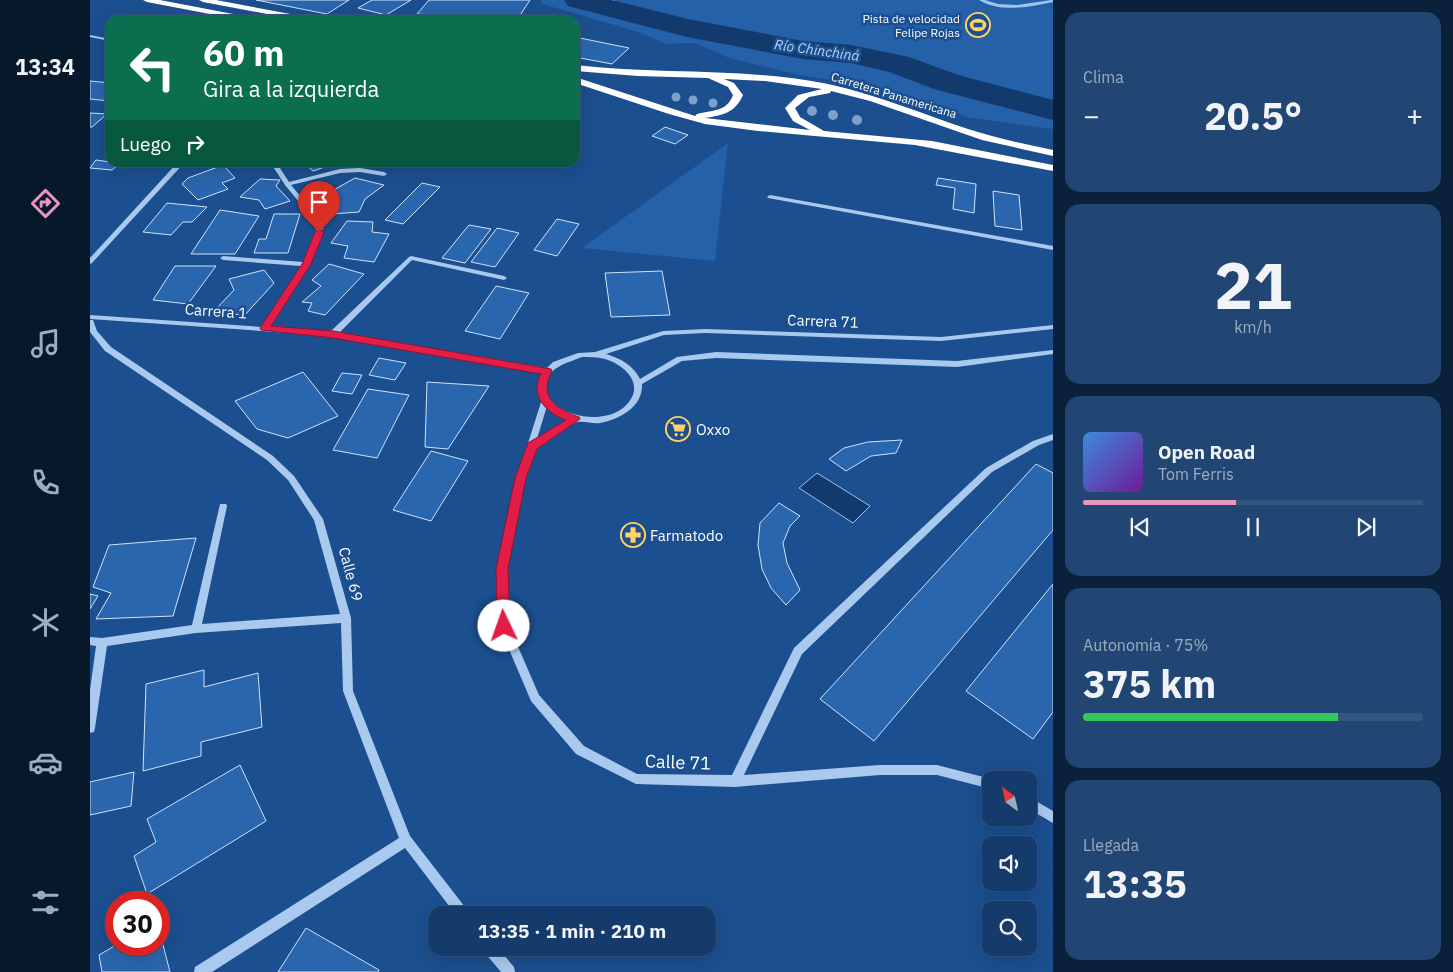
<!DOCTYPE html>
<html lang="es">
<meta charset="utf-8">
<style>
:root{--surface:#143b6b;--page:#214673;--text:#f1f3f6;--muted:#9dadc1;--line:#33557e;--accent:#e797bd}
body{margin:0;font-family:"IBM Plex Sans",sans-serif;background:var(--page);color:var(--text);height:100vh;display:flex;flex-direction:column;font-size:19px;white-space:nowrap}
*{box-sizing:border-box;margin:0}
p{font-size:16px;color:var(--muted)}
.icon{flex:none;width:28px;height:28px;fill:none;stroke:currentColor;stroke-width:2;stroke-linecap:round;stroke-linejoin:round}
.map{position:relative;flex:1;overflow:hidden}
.details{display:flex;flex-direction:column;gap:12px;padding:12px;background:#0b203b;width:400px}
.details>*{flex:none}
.top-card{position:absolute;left:15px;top:15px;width:475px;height:152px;border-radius:15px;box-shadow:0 5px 20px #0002,0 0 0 1px var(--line);background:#0b6e4f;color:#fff;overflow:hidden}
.needle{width:32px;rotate:327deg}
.buttons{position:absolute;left:892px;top:771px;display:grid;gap:10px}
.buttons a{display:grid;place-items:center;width:55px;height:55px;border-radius:10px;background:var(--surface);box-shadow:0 5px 20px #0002,0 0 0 1px var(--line);font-size:25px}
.speed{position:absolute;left:15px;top:891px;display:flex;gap:10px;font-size:25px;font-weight:700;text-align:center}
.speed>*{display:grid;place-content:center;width:65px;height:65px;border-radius:50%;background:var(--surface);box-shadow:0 5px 20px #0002,0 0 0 1px var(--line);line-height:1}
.speed .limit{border:8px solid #d22;background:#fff;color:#111}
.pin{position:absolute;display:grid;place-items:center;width:42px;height:42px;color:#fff;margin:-51px -21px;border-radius:50% 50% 50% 0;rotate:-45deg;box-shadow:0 0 5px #0007}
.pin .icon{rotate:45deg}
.me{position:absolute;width:55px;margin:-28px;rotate:357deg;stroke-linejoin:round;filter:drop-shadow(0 0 4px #0008)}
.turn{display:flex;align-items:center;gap:18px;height:105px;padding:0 15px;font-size:22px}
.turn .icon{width:65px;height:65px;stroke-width:2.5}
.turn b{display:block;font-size:35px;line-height:42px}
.then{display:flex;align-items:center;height:48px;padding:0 15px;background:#0003;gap:10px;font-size:19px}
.big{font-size:38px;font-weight:800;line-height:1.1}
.details .card{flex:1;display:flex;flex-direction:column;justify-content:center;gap:8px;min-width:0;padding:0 18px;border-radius:15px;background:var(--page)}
.details .dial{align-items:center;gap:0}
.dial b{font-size:65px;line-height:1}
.song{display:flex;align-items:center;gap:15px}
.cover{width:60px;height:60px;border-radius:8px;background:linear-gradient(135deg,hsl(210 70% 55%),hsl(280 70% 35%))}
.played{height:5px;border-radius:2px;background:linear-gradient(90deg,var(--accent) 45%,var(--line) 45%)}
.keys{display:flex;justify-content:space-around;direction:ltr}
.heat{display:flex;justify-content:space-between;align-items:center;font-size:28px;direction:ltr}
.charge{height:8px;border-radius:4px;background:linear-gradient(90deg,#34c759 75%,var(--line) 0)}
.trip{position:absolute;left:338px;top:906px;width:288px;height:50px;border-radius:15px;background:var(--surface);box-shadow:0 5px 20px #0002,0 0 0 1px var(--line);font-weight:800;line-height:50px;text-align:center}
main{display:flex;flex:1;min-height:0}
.menu{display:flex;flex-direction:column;width:90px;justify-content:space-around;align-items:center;background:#08182b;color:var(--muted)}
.menu .icon{width:35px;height:35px}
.menu .selected{color:var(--accent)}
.menu b{font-size:22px;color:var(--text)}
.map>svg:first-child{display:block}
.green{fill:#2461a8}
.water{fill:#123a6d;stroke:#9cc4f0}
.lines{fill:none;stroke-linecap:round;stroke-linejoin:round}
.stream{fill:#9cc4f0;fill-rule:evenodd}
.river{fill:#123a6d;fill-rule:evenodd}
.building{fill:#2a66ad;stroke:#cfe3fa}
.minor{fill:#a9c9ee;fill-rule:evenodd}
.highway{fill:#fff;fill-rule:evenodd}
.tree{fill:#7ea0ca}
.route{fill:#e11d48;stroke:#92132f}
.labels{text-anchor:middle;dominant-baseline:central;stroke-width:5;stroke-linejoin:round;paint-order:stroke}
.far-poi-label{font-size:12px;fill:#fff;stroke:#1b4f8f;text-anchor:end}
.far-street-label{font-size:12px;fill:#fff;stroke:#1b4f8f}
.far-water-label{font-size:14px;font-style:italic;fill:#b5d3f5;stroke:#1b4f8f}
.street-label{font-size:15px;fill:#fff;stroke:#1b4f8f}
.poi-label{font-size:15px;fill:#fff;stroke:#1b4f8f;text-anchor:start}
.near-street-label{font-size:18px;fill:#fff;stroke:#1b4f8f}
</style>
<main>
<nav class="menu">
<b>13:34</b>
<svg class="icon selected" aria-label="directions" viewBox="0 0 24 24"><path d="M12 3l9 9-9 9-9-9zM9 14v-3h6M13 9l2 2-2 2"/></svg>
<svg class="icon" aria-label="music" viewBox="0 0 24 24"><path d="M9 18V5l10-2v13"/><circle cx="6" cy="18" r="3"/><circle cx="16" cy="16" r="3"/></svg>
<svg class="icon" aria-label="phone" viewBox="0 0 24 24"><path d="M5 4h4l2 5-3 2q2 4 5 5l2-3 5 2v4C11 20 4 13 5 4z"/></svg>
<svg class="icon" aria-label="climate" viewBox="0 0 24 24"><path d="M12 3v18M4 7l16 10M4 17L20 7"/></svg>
<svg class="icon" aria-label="car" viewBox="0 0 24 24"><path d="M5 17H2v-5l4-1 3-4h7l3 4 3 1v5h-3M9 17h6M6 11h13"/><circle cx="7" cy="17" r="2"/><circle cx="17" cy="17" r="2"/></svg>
<svg class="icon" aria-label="filters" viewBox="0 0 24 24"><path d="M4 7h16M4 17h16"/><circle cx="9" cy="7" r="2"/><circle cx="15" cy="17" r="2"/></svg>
</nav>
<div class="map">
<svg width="963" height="972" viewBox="0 0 963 972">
<rect width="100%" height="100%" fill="#1b4f8f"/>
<!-- green -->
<path class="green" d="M451,0h512v129l-87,-12 -18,-9 -30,-7 -38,-13 -81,-13 -70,-17 -34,-15 -29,1 -24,-11 -100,-29z
M638,143l-13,118 -133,-13z"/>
<!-- water -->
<path class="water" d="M727,473l53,33 -17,17 -54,-35z"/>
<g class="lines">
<!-- stream -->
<path class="stream" d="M521,0h4l-2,8 -2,1 -2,-1z
M889,0h6l13,4 19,1 34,-5h2v2c-23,5 -53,11 -74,-2z"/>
<!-- river -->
<path class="river" d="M474,0h48l76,19 115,22 48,4 58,12 49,18 95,25v20l-119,-31 -45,-17 -38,-9 -48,-4 -116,-22 -119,-31z"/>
</g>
<!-- building -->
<path class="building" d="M166,0h93l-22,14z
M282,0h39l-25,15 -28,-7z
M339,0h101l-13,20h-33l-67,-6z
M485,38v-1l54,11 -17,16 -37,-7z
M0,81l20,2v18l-20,-2z
M0,113l17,1 -15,13h-2z
M575,127l23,8 -13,9 -23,-8z
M6,160l14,2 10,1 -8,7 -22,-2z
M213,162h32l1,1 -23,8z
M133,165l12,13 -13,5 6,6 -30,11 -16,-16 6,-6z
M265,178l29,7 -19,14 -6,13 -28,2 7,-18 -8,-4z
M848,178l38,6 -2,29 -21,-4 2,-21 -19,-3z
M170,179l20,1 -4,6 14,15 -25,8 -6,-9 -19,-3z
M332,183l18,4 -37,37 -18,-4z
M903,191l26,4 3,35 -27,-4z
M77,203l40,4 -15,15h-9l-12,13 -28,-3z
M130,210l39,6 -24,38h-44z
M184,214h26l-12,39h-34l5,-14h7z
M467,219l22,5 -22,32 -23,-6z
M257,221l26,1 -1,10 17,2 -15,28 -30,-4 4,-12 -17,-3z
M379,225l22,4 -26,34 -23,-5z
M407,228l22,5 -24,34 -24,-5z
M239,264l35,10 -39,41 -17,-4 4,-8 -10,-1 19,-16 -9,-6z
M85,266h41l-28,38 -35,-4z
M174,270l10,13 -30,33 -29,-6 19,-20 -5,-11z
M572,271l8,44 -59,2 -6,-44z
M406,286l33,7 -29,46 -35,-8z
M289,358l27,5 -11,17 -26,-5z
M213,372l35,44 -50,22 -31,-9 -22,-28z
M252,373l20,2 -10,19 -20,-3z
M337,382l62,4 -41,63 -23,-2z
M278,389l41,6 -32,63 -44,-8z
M812,440l-6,13 -25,3 -25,15 -17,-12 15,-11 24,-6z
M341,451l37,10 -37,60 -38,-11z
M946,464l17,9v57l-179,211 -54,-42z
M689,503l21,13 -10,10 -7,17 4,20 13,27 -14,15 -15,-17 -9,-19 -4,-24 2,-22z
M106,538l-23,78 -77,3 15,-26 -18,-6 16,-42z
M963,584v128l-20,27 -67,-48z
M0,594l8,2 -8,13z
M114,670v17l54,-14 4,54 -61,15v14l-58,15 3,-87z
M150,765l26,56 -119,73 -13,-38 22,-14 -9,-23z
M44,772l-3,34 -41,9v-33z
M216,928l73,42 -1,2h-100z
M69,929l11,43h-68l-3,-17 17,-10h43z"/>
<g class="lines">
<!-- minor -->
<path class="minor" d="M0,35l20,4v2l-20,-4z
M88,162h7l-93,101 -2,1v-6z
M180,162h6l13,20 51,-13 20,-1 24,4 3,2 -3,2 -24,-4 -20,1 -49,12 33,40 -15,39 -40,63 62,4 78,-74 2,-1 93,20 3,2 -3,2 -92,-20 -73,73 208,35 6,-6 25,-9 17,-1 68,-21 43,-2 235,8 112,-12v4l-112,12 -235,-8 -42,2 -58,19c14,4 27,11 34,25l37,-22 39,-5 241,9 96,-11v4l-96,13 -241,-9 -34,3 -40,23c1,23 -22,35 -42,39 -7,1 -15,-2 -23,-1 -5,1 -35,22 -43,26l-9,30 -18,91 2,57 30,69 45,51 53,28 95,1 62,-127 192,-180 47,-27 20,-7v6l-14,5 -47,27 -190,182 -58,121 136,-10h57l58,15h-4v9l-54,-14h-57l-145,12 -99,-3 -60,-30 -45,-53 -32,-75 -2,-57 20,-91 25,-79c-4,-9 -6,-18 1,-26l-210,-37 -243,-17v-4l172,12 39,-61 -78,-6 -3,-2 3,-2 80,6 15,-37 -33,-40zM492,357c7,0 15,0 23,2 15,4 36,20 27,38 -13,26 -55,24 -75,9 -15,-12 -15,-31 3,-40 7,-4 15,-6 22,-9zM457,406l12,9 10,4 -32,20z
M680,195l283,51v4l-285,-52 -1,-1z
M0,320h3l4,11 14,16 162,109 21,20 29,43 28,99 2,73 57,145 58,75 2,4h-14l-51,-67 -193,124h-18l1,-5 204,-129 -56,-147 -2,-68 -145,10 -89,13 -12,82 -1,4 -4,1v-43l6,-44 -6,-1v-8l12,1 90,-13 28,-121h6l1,2 -25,118 138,-10 -26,-94 -26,-40 -21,-20 -162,-109 -15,-19z
M939,797l24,14v12l-24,-14z
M394,948h14l16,19 1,5h-14l-16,-19z"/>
<!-- highway -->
<path class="highway" d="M53,0h17l94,18 4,2h-17l-94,-18z
M109,0h17l96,18 4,2h-17l-96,-18z
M485,65c84,10 170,2 253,19 48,10 94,30 140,45 28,9 56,15 85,21v6l-71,-16 -112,-39 -39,-10 -1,2 -21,4 -14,11 5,9 24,14 108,10 121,24v6l-138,-26 -157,-14 -53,-7 -36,-10 -94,-31v-6l120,39 2,-2c15,-4 30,-2 36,-19l-5,-8 -20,-9 -70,-2 -63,-5zM634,79l41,2 57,8 -24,6 -13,13 8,13 17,9 -105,-12c18,-3 30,-5 38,-23l-9,-12z"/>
</g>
<!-- trees -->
<g class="tree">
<circle cx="586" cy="97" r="4.5"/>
<circle cx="603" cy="100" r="4.5"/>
<circle cx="623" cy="103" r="4.5"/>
<circle cx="722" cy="111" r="5"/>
<circle cx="743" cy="115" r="5"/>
<circle cx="767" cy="120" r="5"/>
</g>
<!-- route -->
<path class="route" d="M229,229l5,3 -13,32 -40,62 62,5 218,38 1,2c-14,26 4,38 27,46l1,2 -43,30 -11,29 -18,91 2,57 -2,4 -4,2 -5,-2 -2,-4 -1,-57 19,-91 13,-35 38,-23c-20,-7 -37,-25 -25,-46l-208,-36 -72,-8 -1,-2 42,-64 13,-32z"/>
<!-- icons -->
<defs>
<symbol id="stadium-ring" viewBox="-11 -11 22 22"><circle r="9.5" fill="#1b4f8f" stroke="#ffd166" stroke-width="1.5"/><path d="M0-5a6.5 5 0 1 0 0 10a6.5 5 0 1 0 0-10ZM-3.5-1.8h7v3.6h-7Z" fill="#ffd166"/></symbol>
<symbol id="supermarket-ring" viewBox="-11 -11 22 22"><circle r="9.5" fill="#1b4f8f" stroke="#ffd166" stroke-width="1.5"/><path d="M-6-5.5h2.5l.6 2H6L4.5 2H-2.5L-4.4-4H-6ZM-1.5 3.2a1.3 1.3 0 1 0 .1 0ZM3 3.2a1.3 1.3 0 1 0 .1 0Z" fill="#ffd166"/></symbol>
<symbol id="pharmacy-ring" viewBox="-11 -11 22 22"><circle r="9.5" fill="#1b4f8f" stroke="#ffd166" stroke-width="1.5"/><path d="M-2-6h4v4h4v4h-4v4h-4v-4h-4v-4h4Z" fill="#ffd166"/></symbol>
</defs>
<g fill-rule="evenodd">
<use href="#stadium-ring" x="874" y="11" width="28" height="28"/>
<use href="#supermarket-ring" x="574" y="415" width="28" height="28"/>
<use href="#pharmacy-ring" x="529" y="521" width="28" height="28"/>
</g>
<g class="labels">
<!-- far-poi labels -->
<g class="far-poi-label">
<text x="870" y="18">Pista de velocidad<tspan x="870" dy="14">Felipe Rojas</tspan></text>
</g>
<!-- far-street labels -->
<g class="far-street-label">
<text transform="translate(804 95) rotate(17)">Carretera Panamericana</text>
</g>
<!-- far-water labels -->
<g class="far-water-label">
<text transform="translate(727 50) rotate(8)">Río Chinchiná</text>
</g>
<!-- street labels -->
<g class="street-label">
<text transform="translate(126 311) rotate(4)">Carrera 1</text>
<text transform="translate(733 321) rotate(2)">Carrera 71</text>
<text transform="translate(261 574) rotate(75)">Calle 69</text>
</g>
<!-- poi labels -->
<g class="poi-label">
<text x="606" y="429">Oxxo</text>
<text x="560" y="535">Farmatodo</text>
</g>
<!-- near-street labels -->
<g class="near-street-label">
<text transform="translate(588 762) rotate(2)">Calle 71</text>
</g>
</g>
</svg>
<div class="buttons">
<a><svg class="needle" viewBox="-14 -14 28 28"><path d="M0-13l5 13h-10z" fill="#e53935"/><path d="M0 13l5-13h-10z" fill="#9dadc1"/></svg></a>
<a><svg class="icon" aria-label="sound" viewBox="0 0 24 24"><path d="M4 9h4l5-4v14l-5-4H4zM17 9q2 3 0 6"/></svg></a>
<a><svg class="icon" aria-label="search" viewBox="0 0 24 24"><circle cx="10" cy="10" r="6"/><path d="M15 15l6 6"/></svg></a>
</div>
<div class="speed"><div class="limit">30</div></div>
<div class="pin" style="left:229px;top:232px;background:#d93025"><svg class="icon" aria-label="arrive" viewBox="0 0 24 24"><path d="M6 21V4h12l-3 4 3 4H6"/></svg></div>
<svg class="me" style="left:414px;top:626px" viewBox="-20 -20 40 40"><circle r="19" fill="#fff"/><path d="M0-13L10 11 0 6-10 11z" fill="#e11d48"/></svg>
<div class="trip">13:35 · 1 min · 210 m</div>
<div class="top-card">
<div class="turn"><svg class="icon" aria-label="left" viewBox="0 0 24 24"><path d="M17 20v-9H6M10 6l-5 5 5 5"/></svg><div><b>60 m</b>Gira a la izquierda</div></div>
<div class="then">Luego<svg class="icon" aria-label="right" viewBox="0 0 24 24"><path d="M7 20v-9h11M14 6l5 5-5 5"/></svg></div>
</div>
</div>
<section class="details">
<div class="card"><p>Clima</p>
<div class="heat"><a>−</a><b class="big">20.5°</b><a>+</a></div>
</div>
<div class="card dial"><b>21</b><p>km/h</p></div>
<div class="card">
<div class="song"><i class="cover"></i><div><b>Open Road</b><p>Tom Ferris</p></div></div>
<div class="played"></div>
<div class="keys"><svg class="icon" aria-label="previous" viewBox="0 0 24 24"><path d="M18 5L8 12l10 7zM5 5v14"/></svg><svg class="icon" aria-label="pause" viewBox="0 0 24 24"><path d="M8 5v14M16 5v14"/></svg><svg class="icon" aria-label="next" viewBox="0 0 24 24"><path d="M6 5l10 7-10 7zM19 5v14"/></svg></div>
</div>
<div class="card"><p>Autonomía · 75%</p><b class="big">375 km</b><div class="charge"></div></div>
<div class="card"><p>Llegada</p><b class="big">13:35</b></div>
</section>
</main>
